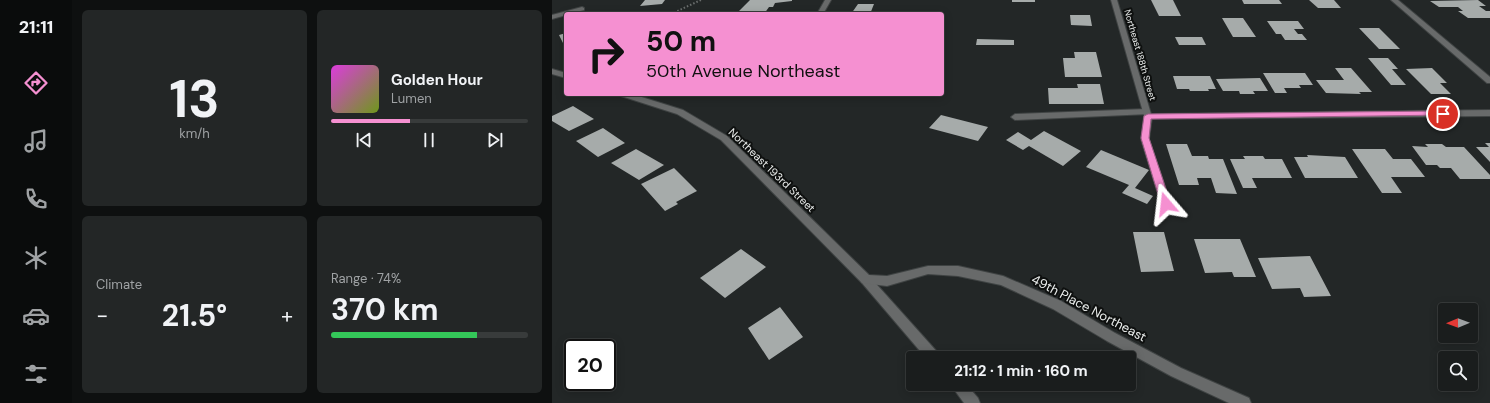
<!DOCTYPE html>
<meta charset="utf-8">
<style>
:root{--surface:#1a1d1d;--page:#232626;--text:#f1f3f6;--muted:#9fa2a4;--line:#383b3b;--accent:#f590d1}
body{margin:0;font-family:"DM Sans",sans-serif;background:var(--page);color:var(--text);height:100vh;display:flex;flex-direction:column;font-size:15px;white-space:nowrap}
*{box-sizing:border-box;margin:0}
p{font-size:13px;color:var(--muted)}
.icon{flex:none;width:22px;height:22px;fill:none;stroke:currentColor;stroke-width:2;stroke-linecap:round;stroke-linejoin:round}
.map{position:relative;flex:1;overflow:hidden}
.side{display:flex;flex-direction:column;gap:10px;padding:10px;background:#0e1010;width:480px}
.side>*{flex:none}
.top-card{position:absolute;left:12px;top:12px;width:380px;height:84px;border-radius:4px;box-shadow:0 2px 10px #0003,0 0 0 1px var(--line);background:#f590d1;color:#111;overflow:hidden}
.needle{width:26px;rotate:269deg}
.controls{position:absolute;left:886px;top:303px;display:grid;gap:8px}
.controls a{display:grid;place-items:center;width:40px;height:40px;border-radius:4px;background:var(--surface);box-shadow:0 2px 10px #0003,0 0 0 1px var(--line);font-size:20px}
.speed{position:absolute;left:12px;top:339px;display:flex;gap:8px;font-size:20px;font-weight:700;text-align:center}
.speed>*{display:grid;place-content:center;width:52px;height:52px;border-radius:50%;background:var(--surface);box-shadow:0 2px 10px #0003,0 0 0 1px var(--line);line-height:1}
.speed .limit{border:2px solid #111;border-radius:6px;background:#fff;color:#111}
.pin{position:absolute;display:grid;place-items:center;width:34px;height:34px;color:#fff;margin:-17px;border:2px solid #fff;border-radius:50%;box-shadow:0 1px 4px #0007}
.me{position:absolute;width:44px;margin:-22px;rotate:343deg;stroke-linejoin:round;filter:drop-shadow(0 0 3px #0008)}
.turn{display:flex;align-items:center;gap:14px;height:84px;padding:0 16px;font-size:18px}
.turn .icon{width:52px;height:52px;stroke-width:2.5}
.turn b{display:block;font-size:28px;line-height:34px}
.big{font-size:30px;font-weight:700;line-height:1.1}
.side .tile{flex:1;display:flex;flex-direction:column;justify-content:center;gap:6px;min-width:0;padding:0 14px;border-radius:6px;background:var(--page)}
.side .dial{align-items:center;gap:0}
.dial b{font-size:52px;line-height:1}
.song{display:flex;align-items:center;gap:12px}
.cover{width:48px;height:48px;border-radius:6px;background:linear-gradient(135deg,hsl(300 70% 55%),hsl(80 70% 35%))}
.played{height:4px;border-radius:2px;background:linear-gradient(90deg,var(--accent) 40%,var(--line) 40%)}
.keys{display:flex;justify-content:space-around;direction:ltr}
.heat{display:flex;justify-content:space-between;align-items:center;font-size:22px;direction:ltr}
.charge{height:6px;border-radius:3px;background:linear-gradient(90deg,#34c759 74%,var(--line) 0)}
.side .tiles{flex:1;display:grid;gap:10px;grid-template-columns:repeat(2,1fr)}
.trip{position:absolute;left:354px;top:351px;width:230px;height:40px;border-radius:4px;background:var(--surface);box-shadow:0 2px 10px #0003,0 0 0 1px var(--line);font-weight:700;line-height:40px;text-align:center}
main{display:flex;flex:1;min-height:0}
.dock{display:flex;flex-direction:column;width:72px;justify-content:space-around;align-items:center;background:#0a0c0c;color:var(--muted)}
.dock .icon{width:28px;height:28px}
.dock .selected{color:var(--accent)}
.dock b{font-size:18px;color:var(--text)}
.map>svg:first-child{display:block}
.building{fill:#a6abaa}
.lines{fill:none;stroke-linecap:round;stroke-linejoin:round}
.service-casing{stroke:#3f4343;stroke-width:2}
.minor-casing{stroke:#3f4343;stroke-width:2}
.tertiary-casing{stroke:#3f4343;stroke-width:2}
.path{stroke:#6b6f6e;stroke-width:2;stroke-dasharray:1.5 2;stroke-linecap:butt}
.service{fill:#686a6a;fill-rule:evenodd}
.minor{fill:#686a6a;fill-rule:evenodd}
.tertiary{fill:#686a6a;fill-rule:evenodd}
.route{fill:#f590d1;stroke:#9f5e88}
.labels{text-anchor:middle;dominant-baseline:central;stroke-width:4;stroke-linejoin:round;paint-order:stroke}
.far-street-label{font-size:9px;fill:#ebeeed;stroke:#0e100f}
.street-label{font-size:11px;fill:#ebeeed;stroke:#0e100f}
.near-street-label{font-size:13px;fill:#ebeeed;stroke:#0e100f}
</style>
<main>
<nav class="dock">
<b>21:11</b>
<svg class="icon selected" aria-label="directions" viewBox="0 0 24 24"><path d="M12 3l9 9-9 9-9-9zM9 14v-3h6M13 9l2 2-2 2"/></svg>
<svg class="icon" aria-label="music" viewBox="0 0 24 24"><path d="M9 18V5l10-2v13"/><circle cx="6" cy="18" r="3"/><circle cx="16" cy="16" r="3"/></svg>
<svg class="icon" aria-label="phone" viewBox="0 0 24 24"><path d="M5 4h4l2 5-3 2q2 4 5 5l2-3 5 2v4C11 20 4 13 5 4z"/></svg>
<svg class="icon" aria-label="climate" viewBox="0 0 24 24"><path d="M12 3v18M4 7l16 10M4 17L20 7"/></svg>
<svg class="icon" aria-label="car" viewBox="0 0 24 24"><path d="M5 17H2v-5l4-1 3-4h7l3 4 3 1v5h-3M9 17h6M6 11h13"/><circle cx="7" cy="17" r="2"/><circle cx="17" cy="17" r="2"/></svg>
<svg class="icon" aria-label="filters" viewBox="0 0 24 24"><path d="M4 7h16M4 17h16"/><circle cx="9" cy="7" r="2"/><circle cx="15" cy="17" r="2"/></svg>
</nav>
<section class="side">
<div class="tiles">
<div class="tile dial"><b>13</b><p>km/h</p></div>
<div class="tile">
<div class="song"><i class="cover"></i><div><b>Golden Hour</b><p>Lumen</p></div></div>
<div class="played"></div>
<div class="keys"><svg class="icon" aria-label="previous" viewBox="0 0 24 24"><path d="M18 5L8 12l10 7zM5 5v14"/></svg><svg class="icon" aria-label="pause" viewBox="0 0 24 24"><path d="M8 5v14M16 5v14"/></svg><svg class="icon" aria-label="next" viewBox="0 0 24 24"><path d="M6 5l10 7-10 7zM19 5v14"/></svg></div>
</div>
<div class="tile"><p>Climate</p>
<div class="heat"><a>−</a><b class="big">21.5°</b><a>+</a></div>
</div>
<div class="tile"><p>Range · 74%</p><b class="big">370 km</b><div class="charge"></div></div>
</div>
</section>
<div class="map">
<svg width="938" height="403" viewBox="0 0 938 403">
<rect width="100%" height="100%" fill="#232727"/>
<!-- building -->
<path class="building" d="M93,0h20l-3,4 -22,2z
M198,0h42v1l-17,2 -2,4h-4l-5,7h-28z
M460,0h23v2h-23z
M599,0h22l8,16h-22z
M690,0h37l3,4h-38z
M757,0h25l7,8h-23z
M926,0l8,6h-7l7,5h4v7h-22l-10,-7h5l-5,-4h-19l-9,-6z
M306,4h16l-4,10h-19z
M518,15h20l2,11 -21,-1z
M670,18h21l13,19h-23z
M715,21h31l6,8h-10l4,5h4l5,6h-22l-4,-6h-5z
M807,28h20l21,21h-21z
M14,33v12h-2l-5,-10z
M623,37h27l4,8h-27z
M425,39l37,1v5h-38z
M522,52h22l6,25h-37l-2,-19h12z
M816,58h20l10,11h-6l14,16h-15z
M783,68h16l21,24h-13l2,2 -35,-1 -10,-13h28z
M880,68l15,15h-7l11,11h-20l-25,-25z
M711,73h42l8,12h-14l2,3h-17l3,5h-12z
M621,76h37l6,13h-8l1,2h-19l-1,-2h-12z
M708,78l8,13h-15l2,3h-15l-1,-3h-16l-7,-12z
M525,84h23l4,20h-55l-1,-16h30z
M21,106l21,13 -25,12 -17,-10v-5z
M389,115l47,12 -10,14 -49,-13z
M51,128l22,15 -27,14 -22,-16z
M492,131l37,20 -18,15 -34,-20 -6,4 -17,-10 12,-8 13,8z
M933,143h5v19l-14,-15h13z
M614,144h21l5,12h16l1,3h14l14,35 -21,-1 -5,-15h-14l2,7h-20z
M873,144h17l4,3h18l26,28v4h-30l-9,-11h-11l-3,-3h-11l-14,-19 16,1z
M84,149l28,16 -25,15 -28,-17z
M800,149h33l8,10h18l14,18h-34l11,16h-20z
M549,150l48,20 -14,18 18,8 -6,8 -25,-11 7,-8 -43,-18z
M755,155l38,2 13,21h-53l-11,-21h14z
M691,156h20l2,3h17l10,19h-40l5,10h-14l-13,-29h15z
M122,168l23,23 -21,11 2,2 -13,7 -24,-27z
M581,232h31l10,39 -33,1z
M642,239h46l16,38h-22l-2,-5 -27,1z
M189,249l25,18 -41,31 -25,-20z
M758,256l21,40 -27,1 -4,-9 -28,1 -14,-31z
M228,307l23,30 -34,23 -21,-32z"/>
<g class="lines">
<defs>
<path id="service" d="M594,109l3,1 1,2 -1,2 -134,6 -4,-3 4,-3z
M596,114l4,3 -3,22 22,65 -1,3h-8l-1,-3 -20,-65 3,-22z"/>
<path id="minor" d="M273,0h6l-8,14h-6z
M559,0h6l34,114 339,-4v6l-345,3z
M30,7l2,1v2l-32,9v-4z
M314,275l4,2 69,77 1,4h-14l-64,-75 -2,-3 2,-3z
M398,384h16l12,14 2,5h-16z"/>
<path id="tertiary" d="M839,0h7l92,77v6h-3z
M0,69l14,4v5l-14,-4z
M68,94h12l51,16 44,26 142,139 18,1 41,-10h30l45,10 58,25 54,32 66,35 68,30 2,5h-22l-58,-27 -64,-35 -54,-32 -52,-24 -43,-9 -30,-2 -41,12 -25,-3 -141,-143 -44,-26 -56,-18z"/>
</defs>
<!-- service casing -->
<use href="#service" class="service-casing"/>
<!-- minor casing -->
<use href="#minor" class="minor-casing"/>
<!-- tertiary casing -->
<use href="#tertiary" class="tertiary-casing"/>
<!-- path -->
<path class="path" d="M119,14l30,-14"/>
<!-- service -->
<use href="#service" class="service"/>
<!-- minor -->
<use href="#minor" class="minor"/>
<!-- tertiary -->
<use href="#tertiary" class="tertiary"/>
</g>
<!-- route -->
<path class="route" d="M891,111l4,3 -1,1 -295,4 -2,19 22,66 -5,3 -5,-3 -20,-66 3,-22 4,-2z"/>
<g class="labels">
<!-- far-street labels -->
<g class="far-street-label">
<text transform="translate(588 55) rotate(74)">Northeast 188th Street</text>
</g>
<!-- street labels -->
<g class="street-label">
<text transform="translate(220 170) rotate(44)">Northeast 193rd Street</text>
</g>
<!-- near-street labels -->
<g class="near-street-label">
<text transform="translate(537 308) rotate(28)">49th Place Northeast</text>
</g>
</g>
</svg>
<div class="controls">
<a><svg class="needle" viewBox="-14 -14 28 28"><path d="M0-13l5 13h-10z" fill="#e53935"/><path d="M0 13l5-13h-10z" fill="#9fa2a4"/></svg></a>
<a><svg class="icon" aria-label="search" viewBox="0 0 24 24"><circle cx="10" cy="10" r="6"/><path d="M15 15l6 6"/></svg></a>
</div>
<div class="speed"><div class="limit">20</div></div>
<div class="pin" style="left:891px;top:114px;background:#d93025"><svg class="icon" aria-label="arrive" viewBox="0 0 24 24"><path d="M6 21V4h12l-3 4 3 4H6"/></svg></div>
<svg class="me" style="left:614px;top:204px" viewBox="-20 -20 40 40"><path d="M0-17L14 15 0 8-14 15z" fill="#f590d1" stroke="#fff" stroke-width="4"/></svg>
<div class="trip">21:12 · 1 min · 160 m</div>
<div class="top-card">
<div class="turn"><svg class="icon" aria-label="right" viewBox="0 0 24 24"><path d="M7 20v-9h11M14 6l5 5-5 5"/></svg><div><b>50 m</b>50th Avenue Northeast</div></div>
</div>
</div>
</main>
